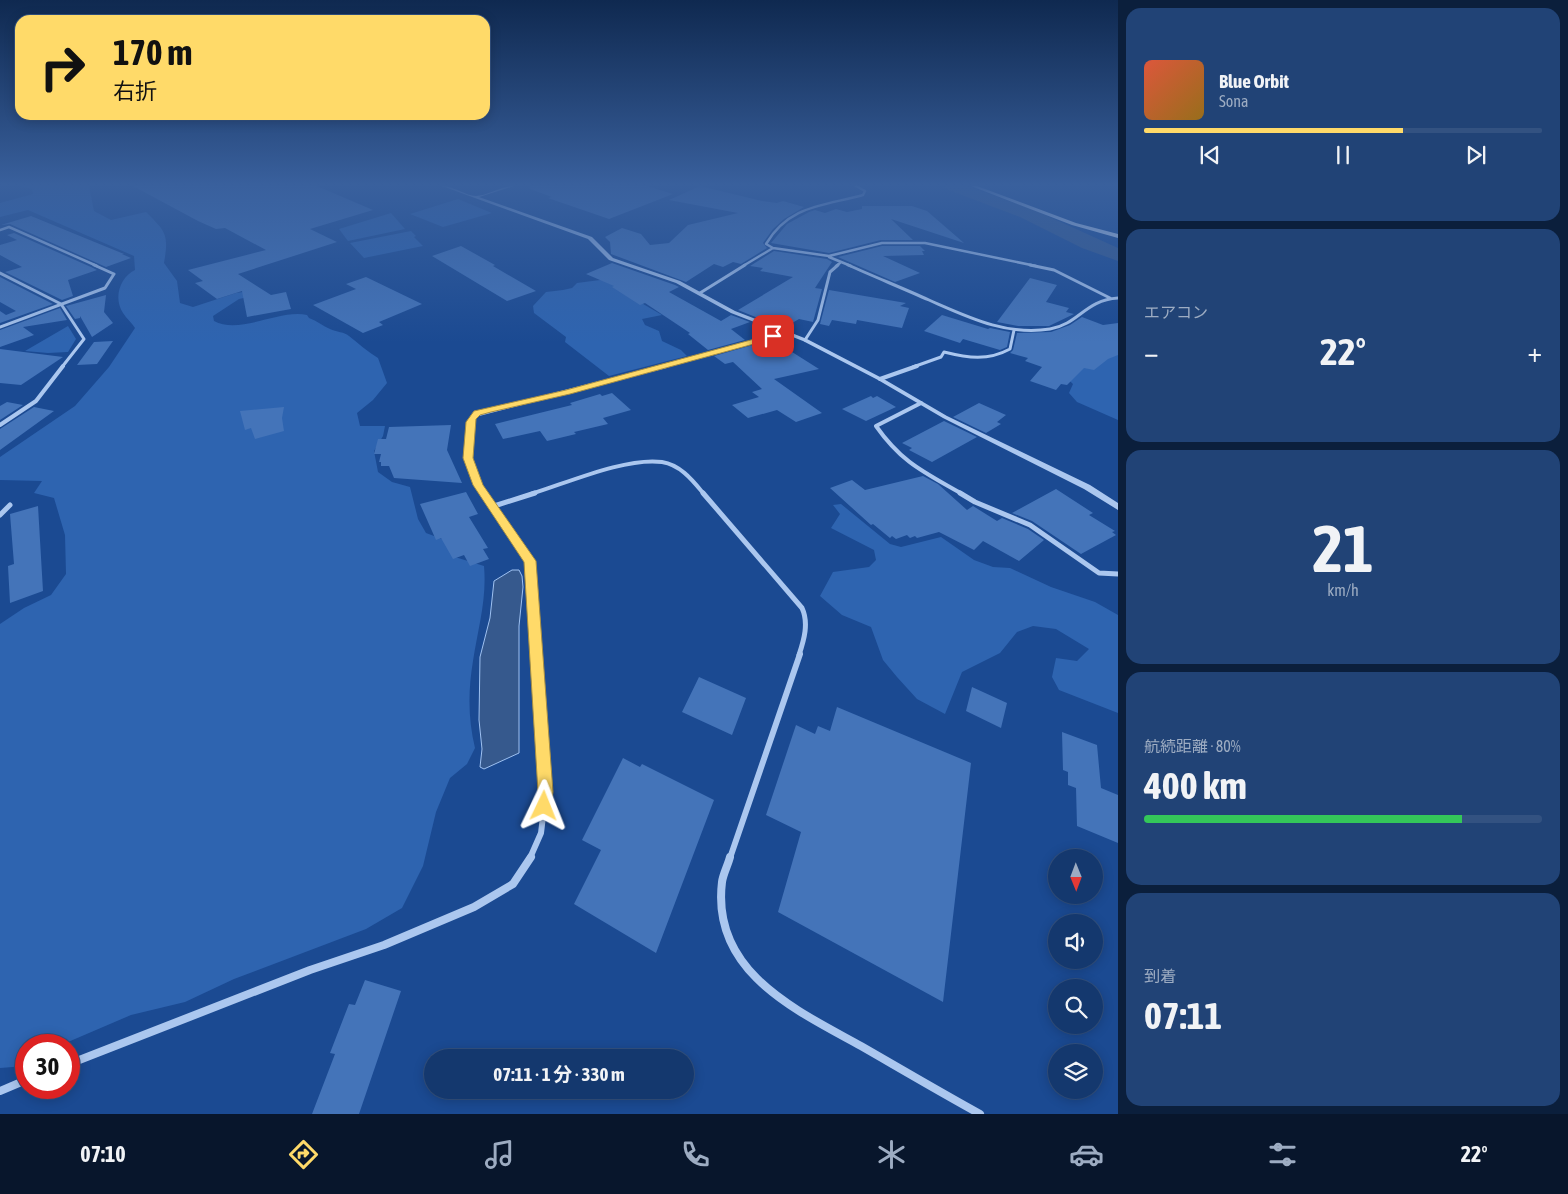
<!DOCTYPE html>
<html lang="ja">
<meta charset="utf-8">
<style>
:root{--surface:#14386e;--page:#214376;--text:#f1f3f6;--muted:#9dacc2;--line:#335281;--accent:#ffda69}
body{margin:0;font-family:"Asap Condensed","Noto Sans JP",sans-serif;background:var(--page);color:var(--text);height:100vh;display:flex;flex-direction:column;font-size:19px;white-space:nowrap}
*{box-sizing:border-box;margin:0}
p{font-size:16px;color:var(--muted)}
.icon{flex:none;width:28px;height:28px;fill:none;stroke:currentColor;stroke-width:2;stroke-linecap:round;stroke-linejoin:round}
.map{position:relative;flex:1;overflow:hidden}
.side{display:flex;flex-direction:column;gap:8px;padding:8px;background:#0b1f3c;width:450px}
.side>*{flex:none}
.top-card{position:absolute;left:15px;top:15px;width:475px;height:105px;border-radius:15px;box-shadow:0 2px 12px #0003,0 0 0 1px var(--line);background:#ffda69;color:#111;overflow:hidden}
.needle{width:32px;rotate:179deg}
.tools{position:absolute;left:1048px;top:849px;display:grid;gap:10px}
.tools a{display:grid;place-items:center;width:55px;height:55px;border-radius:50%;background:var(--surface);box-shadow:0 2px 12px #0003,0 0 0 1px var(--line);font-size:25px}
.speed{position:absolute;left:15px;top:1034px;display:flex;gap:10px;font-size:25px;font-weight:700;text-align:center}
.speed>*{display:grid;place-content:center;width:65px;height:65px;border-radius:50%;background:var(--surface);box-shadow:0 2px 12px #0003,0 0 0 1px var(--line);line-height:1}
.speed .limit{border:8px solid #d22;background:#fff;color:#111}
.pin{position:absolute;display:grid;place-items:center;width:42px;height:42px;color:#fff;margin:-21px;border-radius:10px;box-shadow:0 2px 8px #0006}
.me{position:absolute;width:55px;margin:-28px;rotate:2deg;stroke-linejoin:round;filter:drop-shadow(0 0 4px #0008)}
.turn{display:flex;align-items:center;gap:18px;height:105px;padding:0 15px;font-size:22px}
.turn .icon{width:65px;height:65px;stroke-width:2.5}
.turn b{display:block;font-size:35px;line-height:42px}
.big{font-size:38px;font-weight:700;line-height:1.1}
.side .card{flex:1;display:flex;flex-direction:column;justify-content:center;gap:8px;min-width:0;padding:0 18px;border-radius:15px;background:var(--page)}
.side .dial{align-items:center;gap:0}
.dial b{font-size:65px;line-height:1}
.song{display:flex;align-items:center;gap:15px}
.cover{width:60px;height:60px;border-radius:8px;background:linear-gradient(135deg,hsl(10 70% 55%),hsl(40 70% 35%))}
.played{height:5px;border-radius:2px;background:linear-gradient(90deg,var(--accent) 65%,var(--line) 65%)}
.keys{display:flex;justify-content:space-around;direction:ltr}
.heat{display:flex;justify-content:space-between;align-items:center;font-size:28px;direction:ltr}
.charge{height:8px;border-radius:4px;background:linear-gradient(90deg,#34c759 80%,var(--line) 0)}
.trip{position:absolute;left:424px;top:1049px;width:270px;height:50px;border-radius:25px;background:var(--surface);box-shadow:0 2px 12px #0003,0 0 0 1px var(--line);font-weight:700;line-height:50px;text-align:center}
.tabs{display:flex;height:80px;justify-content:space-around;align-items:center;background:#08162c;color:var(--muted)}
.tabs .icon{width:35px;height:35px}
.tabs .selected{color:var(--accent)}
.tabs b{font-size:22px;color:var(--text)}
main{display:flex;flex:1;min-height:0}
.map>svg:first-child{display:block}
.green{fill:#2e64b0}
.water{fill:#36598d;stroke:#9ec1f1}
.lines{fill:none;stroke-linecap:round;stroke-linejoin:round}
.river{fill:#36598d;fill-rule:evenodd}
.building{fill:#4474b9}
.minor-far5{stroke:#abc7ef;stroke-width:2.5}
.minor-far4{stroke:#abc7ef;stroke-width:3}
.minor-far3{stroke:#abc7ef;stroke-width:4}
.minor-far2{stroke:#abc7ef;stroke-width:5}
.minor-far1{stroke:#abc7ef;stroke-width:6}
.minor{stroke:#abc7ef;stroke-width:8}
.tertiary{fill:#abc7ef;fill-rule:evenodd}
.secondary{fill:#d9e6fb;fill-rule:evenodd}
.route{fill:#ffda69;stroke:#a68e44}
</style>
<main>
<div class="map">
<svg width="1118" height="1114" viewBox="0 0 1118 1114">
<rect width="100%" height="100%" fill="#1b4a92"/>
<!-- green -->
<path class="green" d="M20,186h69l5,25 17,9 35,-8c20,20 23,22 18,51l13,18 3,22 13,4 43,-14 7,-1 5,5 -9,2 -26,17 1,5c26,14 65,-12 93,-6l2,3c8,3 14,8 21,11 6,3 15,3 19,7 9,7 19,16 29,22l9,25 -14,17 -16,13 3,13h25l-2,10 -9,15 4,21 14,10 18,5 8,32 8,14 19,7 10,17 29,9c3,33 -6,62 -11,95 -5,30 -5,58 2,87l-8,16 -17,14 -14,34 -13,54 -21,42 -36,21 -132,50 -49,23 -54,13 -70,30h-35v21l-26,2v-444l24,-16 27,-13 15,-21 -1,-39 -11,-37 -20,-5 8,-12 -42,-1v-23l75,-51 34,-39 26,-39c-3,-5 -9,-10 -12,-15 -10,-15 -3,-36 12,-43l-1,-14 -106,-46 -28,7v-14l33,-9 -1,-5z
M458,199l34,14 -49,14 -33,-13z
M391,213l14,16 -57,12 -9,-12z
M411,231l5,5 -2,1 9,9 -59,12 -14,-15z
M606,273l32,28 24,14 -20,4 3,6 14,6 3,10 19,9 6,6 -78,20 -44,-34 1,-5 -32,-24 -1,-7 13,-14 17,-2 9,-2 5,-5 23,-3z
M68,326l8,13 -8,13 -20,1 -23,-2z
M1118,347v73l-41,-18 -8,-9 4,-9 -15,-14z
M841,504l49,40 11,3 40,-10 33,23 19,7 17,1 41,19 44,15 23,13v98l-59,-23 -7,-13 4,-19 21,3 12,-12 -33,-20 -23,-3 -16,6 -17,21 -38,19 -17,42 -28,-15 -20,-22 -14,-17 -12,-33 -29,-12 -22,-19 13,-24 36,-5 7,-7 -2,-10 -43,-22 9,-14 -7,-9z"/>
<!-- water -->
<path class="water" d="M512,570h7l3,6 1,11 -4,39v127l-35,16 -4,-2 2,-18 -3,-29 1,-63 10,-39 4,-37z"/>
<g class="lines">
<!-- river -->
<path class="river" d="M944,186h23l65,23 86,39v13l-36,-13 -62,-31 -74,-28z"/>
</g>
<!-- building -->
<path class="building" d="M133,186h184l56,24 -63,19 27,13 -99,32 33,21 15,-3 5,17 -44,8 -5,-26 -25,8 -22,-16 8,-2 -15,-11 78,-20 -41,-22 -9,1 -18,-8z
M530,186h117l26,8 -64,25 -61,-21 4,-1 -22,-8z
M700,186l62,15 15,2 6,-2 21,6 -20,12 -11,10 -10,14 4,5 -26,16 -8,-2 -10,5 -9,-3 -28,18 -75,-28 -1,-12 -5,-5 17,-9 19,6 9,11 19,-2 19,-18 50,-12 -69,-13z
M862,206h50l15,5 37,32 -73,-24 22,21h-32l-52,13 -58,-10 16,-19 22,-12 6,-2 10,3 11,-4 11,3 15,-3z
M31,216l93,38h-2l9,4 -25,9 -96,-43 -9,1z
M14,233l77,34 6,3 -29,10 5,16 -11,4 -57,-28 17,-5 -22,-12v-10l17,-5 -10,-5z
M461,246l34,19 -2,1 43,25 -29,10 -75,-45z
M882,246h38l5,5h-3l2,4 -41,1 37,17 -25,9 -57,-25z
M774,251l53,8 5,3 -17,26 7,1 -9,33 -14,-3 -12,7 -25,-10 -4,2 -20,-8 55,-33 -33,-6 3,-3 -13,-2z
M612,263l63,22 4,2 -10,5 52,29 10,-6 19,7 -19,7 14,11 -37,10 -20,-16 2,-1 -45,-30 -5,2 -28,-18 2,-1 -28,-12z
M0,277l53,27 -53,19v-12l6,4 10,-4 -16,-9z
M366,277l56,27 -43,18 4,3 -20,8 -50,-28 43,-16 -10,-5z
M1030,278l27,7 -11,17 23,6 -3,4 8,2 -25,12h-31l-21,-4z
M829,290l77,13 -6,3 9,2 -7,20 -45,-8 -1,4 -24,-4 -3,6 -9,-2z
M106,295l-2,17 9,11 -21,14 -12,-21v2l-5,1 -9,-13z
M60,308l7,12 -44,7 11,8 -34,12v-17z
M942,315l46,14 2,-1 20,4 -3,15 -7,3 -37,-11 -3,4 -36,-12z
M1082,317l21,8 15,-2v32l-10,4 -14,11 -10,-2 -17,17 -6,-1 -5,6 -26,-9 12,-14 -17,-6 3,-3 -18,-5 3,-3 4,-17 34,-1 19,-7z
M113,341l-16,23 -20,1 17,-23z
M753,345l8,6 20,-6 38,24 -45,10 48,34 -26,9 -19,-12 -29,8 -16,-13 27,-8 -7,-5 10,-3 -29,-27 -8,2 -11,-8z
M0,349l63,8 -42,28 -21,-2z
M612,393l19,17 -28,8 5,6 -34,8 2,2 -29,7 -7,-10 -37,8 -8,-15 77,-19 -2,-2 30,-9 2,2z
M871,396l2,2 4,-2 19,11 -30,14 -24,-12z
M7,402l16,3 -23,15v-14z
M979,403l27,12 -9,7 4,2 -15,9 -33,-16z
M34,407l20,4 -54,39v-21z
M284,407l-2,11 2,13 -29,8 -4,-11 -6,2 -5,-19z
M944,421l33,16 -45,25 -23,-12 3,-2 -10,-5z
M451,425l-4,25 15,33 -68,-5 -5,-12h-8v-4h-2l2,-8h-7l4,-15h8l3,-12z
M923,476l15,8 29,26 6,-4 24,15 5,-3 26,11 16,11 -25,21 -36,-20 -9,9 -35,-18 -22,6 -2,-2 -5,2 -3,-3 -11,4 -4,-3 -2,2 -17,-14 -2,1 -41,-37 22,-8 13,10z
M1056,489l37,24 -4,2 26,16 -3,1 4,3 -35,19 -49,-33 -20,-8z
M466,492l12,22 -9,3 19,31 -5,1 6,10 -19,7 -6,-11 -11,4 -12,-21 -5,2 -16,-36z
M38,506l5,85 -33,12 -2,-37 6,-2 -4,-50z
M699,677l47,21 -14,37 -50,-23z
M972,687l35,16 -6,25 -35,-17z
M837,707l134,56 -28,239 -165,-90 23,-80 -35,-17 30,-90 19,9 3,-8 12,5z
M1062,732l35,13 4,43 17,7v48l-41,-17 -1,-38 -8,-3v-13l-5,-2z
M623,758l17,9 2,-3 72,36 -58,153 -82,-49 27,-54 -19,-10z
M365,980l36,11 -42,123h-47l23,-60 -5,-1 19,-49 6,1z"/>
<g class="lines">
<!-- minor-far5 -->
<path class="minor-far5" d="M0,230l9,-3 88,39
M773,248l-7,-4c23,-39 57,-38 97,-49l2,-4 -9,-5
M829,257l22,9
M743,266l30,-18 56,8 53,-13h43l111,23
M836,266l4,-3"/>
<!-- minor-far4 -->
<path class="minor-far4" d="M848,265c27,12 54,23 81,35 39,17 77,36 121,29 29,-5 35,-29 68,-31
M1030,265l24,5 56,28
M0,273l61,31 23,35 -22,28
M700,293l45,-28
M0,327l105,-39 9,-14 -20,-9
M805,340l13,-20 12,-48 8,-7
M661,367l125,-35
M913,367l28,-10 3,-5c24,6 44,9 66,-3l4,-19"/>
<!-- minor-far3 -->
<path class="minor-far3" d="M880,379l37,-13
M921,403l-45,23c26,37 48,46 86,68
M0,425l36,-24 27,-35
M484,494c-12,-17 -25,-62 -9,-79l191,-49
M531,494c36,-11 95,-37 131,-32 19,3 31,19 42,32"/>
<!-- minor-far2 -->
<path class="minor-far2" d="M483,493l47,68 6,94
M703,493l99,115c7,15 2,32 -3,47
M960,493l15,9 55,23 69,48 19,1
M491,507l44,-14
M0,515l10,-10"/>
<!-- minor-far1 -->
<path class="minor-far1" d="M530,858l11,-25 5,-41 -10,-138
M730,858l70,-204"/>
<!-- minor -->
<path class="minor" d="M730,857c-2,8 -7,17 -8,25 -11,90 74,128 139,164 40,23 79,46 119,68
M69,1064l241,-94 74,-25 90,-38 39,-23 18,-27
M0,1091l26,-11"/>
<!-- tertiary -->
<path class="tertiary" d="M442,186c12,0 24,10 34,10 11,0 25,-10 38,-10l-35,11 113,40 21,21 67,23 55,30 72,28 75,39 65,38 143,69 28,18v7l-34,-21 -141,-71 -65,-38 -75,-39 -72,-28 -55,-30 -67,-23 -21,-21z"/>
<!-- secondary -->
<path class="secondary" d="M971,186h6l99,37 42,11v4l-46,-13z"/>
</g>
<!-- sky -->
<linearGradient id="sky" x2="0" y2="1"><stop stop-color="#0f2950"/><stop offset="0.54" stop-color="#39609d"/><stop offset="1" stop-color="#39609d" stop-opacity="0"/></linearGradient>
<rect width="1118" height="342" fill="url(#sky)"/>
<!-- route -->
<path class="route" d="M773,334l4,2 -1,2 -206,56 -79,18 -11,3 -4,4 -3,39 10,27 53,76 17,231 -3,20 -6,2 -5,-2 -3,-6 2,-14 -14,-230 -51,-77 -10,-27 3,-36 8,-11 92,-21z"/>
</svg>
<div class="tools">
<a><svg class="needle" viewBox="-14 -14 28 28"><path d="M0-13l5 13h-10z" fill="#e53935"/><path d="M0 13l5-13h-10z" fill="#9dacc2"/></svg></a>
<a><svg class="icon" aria-label="sound" viewBox="0 0 24 24"><path d="M4 9h4l5-4v14l-5-4H4zM17 9q2 3 0 6"/></svg></a>
<a><svg class="icon" aria-label="search" viewBox="0 0 24 24"><circle cx="10" cy="10" r="6"/><path d="M15 15l6 6"/></svg></a>
<a><svg class="icon" aria-label="layers" viewBox="0 0 24 24"><path d="M12 4l9 5-9 5-9-5zM3 14l9 5 9-5"/></svg></a>
</div>
<div class="speed"><div class="limit">30</div></div>
<div class="pin" style="left:773px;top:336px;background:#d93025"><svg class="icon" aria-label="arrive" viewBox="0 0 24 24"><path d="M6 21V4h12l-3 4 3 4H6"/></svg></div>
<svg class="me" style="left:544px;top:806px" viewBox="-20 -20 40 40"><path d="M0-17L14 15 0 8-14 15z" fill="#ffda69" stroke="#fff" stroke-width="4"/></svg>
<div class="trip">07:11 · 1 分 · 330 m</div>
<div class="top-card">
<div class="turn"><svg class="icon" aria-label="right" viewBox="0 0 24 24"><path d="M7 20v-9h11M14 6l5 5-5 5"/></svg><div><b>170 m</b>右折</div></div>
</div>
</div>
<section class="side">
<div class="card">
<div class="song"><i class="cover"></i><div><b>Blue Orbit</b><p>Sona</p></div></div>
<div class="played"></div>
<div class="keys"><svg class="icon" aria-label="previous" viewBox="0 0 24 24"><path d="M18 5L8 12l10 7zM5 5v14"/></svg><svg class="icon" aria-label="pause" viewBox="0 0 24 24"><path d="M8 5v14M16 5v14"/></svg><svg class="icon" aria-label="next" viewBox="0 0 24 24"><path d="M6 5l10 7-10 7zM19 5v14"/></svg></div>
</div>
<div class="card"><p>エアコン</p>
<div class="heat"><a>−</a><b class="big">22°</b><a>+</a></div>
</div>
<div class="card dial"><b>21</b><p>km/h</p></div>
<div class="card"><p>航続距離 · 80%</p><b class="big">400 km</b><div class="charge"></div></div>
<div class="card"><p>到着</p><b class="big">07:11</b></div>
</section>
</main>
<nav class="tabs">
<b>07:10</b>
<svg class="icon selected" aria-label="directions" viewBox="0 0 24 24"><path d="M12 3l9 9-9 9-9-9zM9 14v-3h6M13 9l2 2-2 2"/></svg>
<svg class="icon" aria-label="music" viewBox="0 0 24 24"><path d="M9 18V5l10-2v13"/><circle cx="6" cy="18" r="3"/><circle cx="16" cy="16" r="3"/></svg>
<svg class="icon" aria-label="phone" viewBox="0 0 24 24"><path d="M5 4h4l2 5-3 2q2 4 5 5l2-3 5 2v4C11 20 4 13 5 4z"/></svg>
<svg class="icon" aria-label="climate" viewBox="0 0 24 24"><path d="M12 3v18M4 7l16 10M4 17L20 7"/></svg>
<svg class="icon" aria-label="car" viewBox="0 0 24 24"><path d="M5 17H2v-5l4-1 3-4h7l3 4 3 1v5h-3M9 17h6M6 11h13"/><circle cx="7" cy="17" r="2"/><circle cx="17" cy="17" r="2"/></svg>
<svg class="icon" aria-label="filters" viewBox="0 0 24 24"><path d="M4 7h16M4 17h16"/><circle cx="9" cy="7" r="2"/><circle cx="15" cy="17" r="2"/></svg>
<b>22°</b>
</nav>
